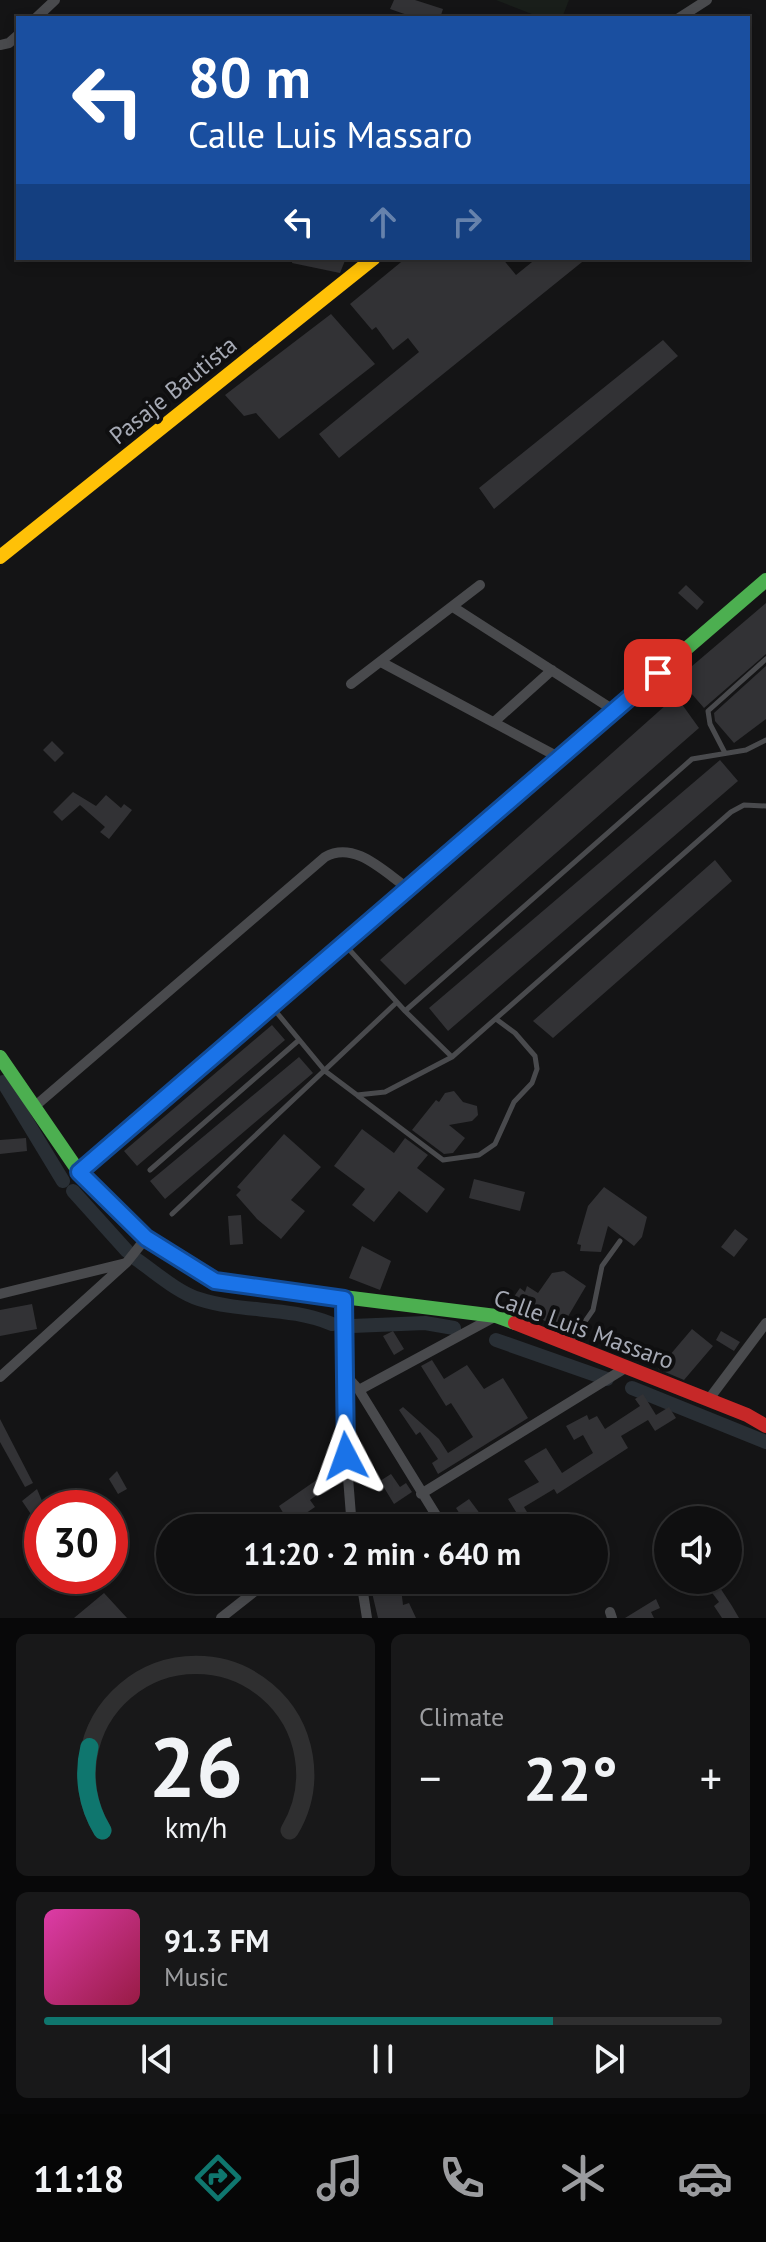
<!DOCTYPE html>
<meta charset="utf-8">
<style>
:root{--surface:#0f0f10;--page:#181819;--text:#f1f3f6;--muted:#9b9c9f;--line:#2f2f30;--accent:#0f766e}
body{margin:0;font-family:"PT Sans",sans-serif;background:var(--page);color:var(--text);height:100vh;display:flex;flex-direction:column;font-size:30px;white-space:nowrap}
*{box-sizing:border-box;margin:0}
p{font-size:26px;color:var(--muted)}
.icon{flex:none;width:44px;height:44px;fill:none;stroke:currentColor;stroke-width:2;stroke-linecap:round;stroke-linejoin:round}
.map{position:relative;height:1618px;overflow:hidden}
.panel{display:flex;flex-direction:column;gap:16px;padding:16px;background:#080809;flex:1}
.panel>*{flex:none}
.guide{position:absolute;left:16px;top:16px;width:734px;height:244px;border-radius:0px;box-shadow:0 4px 12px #0003,0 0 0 2px var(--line);background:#1a4fa0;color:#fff;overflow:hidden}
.fabs{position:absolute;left:654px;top:1506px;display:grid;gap:16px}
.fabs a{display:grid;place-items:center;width:88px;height:88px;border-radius:50%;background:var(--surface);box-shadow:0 4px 12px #0003,0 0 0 2px var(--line);font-size:40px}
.speed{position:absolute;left:24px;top:1490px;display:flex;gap:16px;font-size:40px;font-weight:700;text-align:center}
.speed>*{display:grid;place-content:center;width:104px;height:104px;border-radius:50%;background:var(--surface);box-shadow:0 4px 12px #0003,0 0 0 2px var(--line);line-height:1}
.speed .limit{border:12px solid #d22;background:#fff;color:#111}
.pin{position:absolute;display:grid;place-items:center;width:68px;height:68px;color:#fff;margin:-34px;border-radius:16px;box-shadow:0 4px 12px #0006}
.me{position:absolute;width:88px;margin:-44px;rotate:356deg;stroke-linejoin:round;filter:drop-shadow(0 0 6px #0008)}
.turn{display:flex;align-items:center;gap:28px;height:168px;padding:0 40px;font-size:36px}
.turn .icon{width:104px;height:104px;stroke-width:2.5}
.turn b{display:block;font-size:56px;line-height:68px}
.lanes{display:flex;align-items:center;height:76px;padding:0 40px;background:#0003;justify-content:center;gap:40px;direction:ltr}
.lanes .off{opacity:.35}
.big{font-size:60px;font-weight:700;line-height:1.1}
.panel .widget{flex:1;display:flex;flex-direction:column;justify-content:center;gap:12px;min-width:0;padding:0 28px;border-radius:12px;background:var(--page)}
.panel .dial{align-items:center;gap:0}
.dial svg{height:208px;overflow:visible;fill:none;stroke:var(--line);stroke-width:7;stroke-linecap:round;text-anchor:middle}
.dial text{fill:var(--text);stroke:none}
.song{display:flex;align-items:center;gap:24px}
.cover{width:96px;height:96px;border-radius:12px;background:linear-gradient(135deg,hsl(320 70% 55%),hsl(340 70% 35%))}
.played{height:8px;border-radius:4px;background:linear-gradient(90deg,var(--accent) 75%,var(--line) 75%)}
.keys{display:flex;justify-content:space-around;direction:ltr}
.heat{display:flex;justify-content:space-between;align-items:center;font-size:44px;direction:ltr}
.panel .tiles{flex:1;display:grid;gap:16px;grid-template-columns:1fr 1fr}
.widget:last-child{grid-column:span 2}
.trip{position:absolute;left:156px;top:1514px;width:452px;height:80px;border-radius:40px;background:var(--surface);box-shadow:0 4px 12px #0003,0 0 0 2px var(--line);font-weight:700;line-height:80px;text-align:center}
.tab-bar{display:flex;height:128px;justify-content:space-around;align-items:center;background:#060606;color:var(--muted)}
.tab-bar .icon{width:56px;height:56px}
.tab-bar .current{color:var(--accent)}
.tab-bar b{font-size:36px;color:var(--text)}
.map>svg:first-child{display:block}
.green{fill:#191e1a}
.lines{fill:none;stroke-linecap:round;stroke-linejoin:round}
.canal{stroke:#292f35;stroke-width:14}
.building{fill:#323235}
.lane{stroke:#494a4d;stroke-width:5}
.street{stroke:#494a4d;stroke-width:10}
.fast{stroke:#4caf50;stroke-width:14}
.slow{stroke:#ffc107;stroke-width:14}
.jam{stroke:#c62828;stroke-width:14}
.route-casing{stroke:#114b97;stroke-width:20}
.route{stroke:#1a73e8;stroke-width:14}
.labels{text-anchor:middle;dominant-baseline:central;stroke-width:8;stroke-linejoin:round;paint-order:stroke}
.street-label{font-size:24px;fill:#a6aab5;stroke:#0f0f10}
</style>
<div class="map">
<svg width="766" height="1618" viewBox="0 0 766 1618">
<rect width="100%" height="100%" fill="#141415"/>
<!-- green -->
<path class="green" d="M496,0h73l-7,18h-20z"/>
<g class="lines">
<!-- canal -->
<path class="canal" d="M3,1082l60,99
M73,1191l54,60
M136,1259c19,13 41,33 63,40 44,14 90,7 133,25
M352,1326l73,-3 29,5
M496,1340l111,39
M632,1388l134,54"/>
</g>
<!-- building -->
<path class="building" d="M394,0h21l28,9 -3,9h-24l-26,-9z
M293,258h53l-6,15 -48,-10z
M406,258h96l14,17 21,-17h50l-248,200 -20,-24 100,-82 -11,-14 -15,12 -17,-23 -4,3 -22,-26z
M331,314l44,50 -96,75 -23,-26 -12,3 -19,-21z
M663,340l15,16 -184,153 -15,-21z
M686,585l18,17 -7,8 -19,-17z
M766,603v51l-62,54 -26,-30z
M766,666v53l-32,24 -19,-22 -1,-8z
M676,696l23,32 -294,257 -25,-25z
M52,741l12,12 -9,9 -12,-12z
M720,760l18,21 -290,250 -19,-23z
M73,792l23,14 10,-11 15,13 3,-4 8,6 -23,29 -9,-7 5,-5 -25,-22 -18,16 -9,-9z
M715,860l17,21 -179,157 -20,-17z
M272,1025l13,15 -148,126 -13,-15z
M299,1057l14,16 -148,126 -15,-18z
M454,1091l9,11 14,4 1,9 -6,6 -23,4 16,13 -12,15 -9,1 -32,-24 24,-30 3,2 6,-9z
M362,1129l32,24 11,-15 23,17 -11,13 28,21 -18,24 -28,-22 -25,31 -22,-17 13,-16 -31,-23z
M284,1134l37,33 -30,33 14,11 -24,28 -24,-20 -21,-24 5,-5 -4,-3z
M26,1138l1,13 -27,3v-14z
M474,1179l51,13 -5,19 -51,-13z
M604,1187l43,30 -5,20 -8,9 -26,-20 -7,26 -21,-1 1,-6 -4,-1 11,-38z
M241,1215l2,29 -13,1 -2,-29z
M735,1229l13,10 -14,18 -13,-10z
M362,1246l29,15 -11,29 -31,-12z
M564,1271l22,15 -26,44 -49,-29 9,-13 5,4 2,-6 11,7 14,-20z
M32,1304l5,25 -37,7v-26z
M692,1329l21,17 -29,34 -26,-11z
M393,1331l11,18 -10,6 -11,-19z
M721,1331l19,11 -6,9 -18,-11z
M432,1360l12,19 23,-14 17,24 19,-11 25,40 -90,56 -6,-11 6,-4 -18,-27 -4,3 -17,-25 4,-3 36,32 9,14 25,-16 -22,-34 -5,3 -25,-40z
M643,1394l13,21 13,-8 7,11 -21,13 -7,-11 -27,16 7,12 -71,46 -3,-5 -30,18 10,17 -8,4 -18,-29 31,-17 -15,-21 22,-13 16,25 31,-20 -10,-18 -9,5 -8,-14 21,-11 2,5 8,-4 8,13 35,-23 -5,-7z
M0,1419l33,64 -8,4 -25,-45z
M117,1471l10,18 -9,5 -9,-15z
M391,1474l9,13 6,-4 6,9 -18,12 -14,-23z
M318,1479l7,10 -15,11 5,7 -25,17 -11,-18z
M37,1489l8,19h-3v46l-16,-24 11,-7 -15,-22z
M469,1499l9,12 10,17h-19l-13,-20z
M369,1580h31l3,25 6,-2 7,15h-38z
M715,1580l17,26 7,12h-17l-8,-12 5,-4 -12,-16z
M104,1593l23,25h-53z
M656,1599l4,9 -9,4 3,6h-29z"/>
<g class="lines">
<!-- lane -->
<path class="lane" d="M725,753l-15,-29 -2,-13 58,-52
M346,946l59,65 287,-252 54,-9 20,-10
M273,1008l52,63 32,24 28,-3 67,-35 279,-245 13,-7 22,1
M405,1011l47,46
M358,1096l85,64 36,-5 16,-11 19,-42 18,-19 5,-14 -2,-13 -20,-23 -19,-14
M150,1170l149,-130
M172,1214l224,-211
M570,1343l23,-33 9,-44 18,-25"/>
<!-- street -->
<path class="street" d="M36,18l19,-18
M679,18l28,-18
M0,45l9,-2 9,-8
M453,607l162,104
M381,662l179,96
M351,684l129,-99
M494,722l58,-52
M34,1107l291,-250c30,-17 59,15 84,32
M0,1294l126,-31
M344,1299v128l8,101
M343,1372l16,18 85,138
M0,1377l127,-115 19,-24
M359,1390l137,-74
M709,1399l57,-76
M421,1494l206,-127
M334,1528l16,-13
M361,1580l6,38
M610,1612l2,6
M221,1618l48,-38"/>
<!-- fast -->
<path class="fast" d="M0,1057l79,115 67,66 69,43 281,35 19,7
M79,1172l687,-592"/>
<!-- slow -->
<path class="slow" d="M0,557l374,-299"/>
<!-- jam -->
<path class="jam" d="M515,1323l232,92 19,11"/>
</g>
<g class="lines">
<defs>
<path id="route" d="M346,1456l-2,-157 -129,-18 -69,-43 -67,-66 579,-499"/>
</defs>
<!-- route casing -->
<use href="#route" class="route-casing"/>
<!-- route -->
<use href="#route" class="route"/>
</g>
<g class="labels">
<!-- street labels -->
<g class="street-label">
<text transform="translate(173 390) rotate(-39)">Pasaje Bautista</text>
<text transform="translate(584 1329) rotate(20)">Calle Luis Massaro</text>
</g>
</g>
</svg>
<div class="fabs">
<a><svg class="icon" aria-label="sound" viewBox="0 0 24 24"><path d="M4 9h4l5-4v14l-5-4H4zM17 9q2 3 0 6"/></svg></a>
</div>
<div class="speed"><div class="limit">30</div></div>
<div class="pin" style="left:658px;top:673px;background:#d93025"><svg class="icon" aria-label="arrive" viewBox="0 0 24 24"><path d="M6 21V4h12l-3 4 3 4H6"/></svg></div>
<svg class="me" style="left:346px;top:1456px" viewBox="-20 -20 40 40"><path d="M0-17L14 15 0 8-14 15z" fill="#1a73e8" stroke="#fff" stroke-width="4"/></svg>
<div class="trip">11:20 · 2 min · 640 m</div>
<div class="guide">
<div class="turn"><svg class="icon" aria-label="left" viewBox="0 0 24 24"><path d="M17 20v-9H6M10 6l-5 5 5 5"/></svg><div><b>80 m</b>Calle Luis Massaro</div></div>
<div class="lanes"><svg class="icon" aria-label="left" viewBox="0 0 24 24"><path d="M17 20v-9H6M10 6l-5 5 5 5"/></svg><svg class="icon off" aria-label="ahead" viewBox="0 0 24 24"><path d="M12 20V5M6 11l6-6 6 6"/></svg><svg class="icon off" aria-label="right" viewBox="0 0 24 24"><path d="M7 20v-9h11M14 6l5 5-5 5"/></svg></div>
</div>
</div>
<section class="panel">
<div class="tiles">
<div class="widget dial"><svg viewBox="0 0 100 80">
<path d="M14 69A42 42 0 1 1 86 69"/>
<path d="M14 69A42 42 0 0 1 9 37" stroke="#0f766e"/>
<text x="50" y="56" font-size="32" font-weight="700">26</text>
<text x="50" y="72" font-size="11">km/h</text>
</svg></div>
<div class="widget"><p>Climate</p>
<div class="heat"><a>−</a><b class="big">22°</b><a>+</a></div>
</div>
<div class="widget">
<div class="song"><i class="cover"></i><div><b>91.3 FM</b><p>Music</p></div></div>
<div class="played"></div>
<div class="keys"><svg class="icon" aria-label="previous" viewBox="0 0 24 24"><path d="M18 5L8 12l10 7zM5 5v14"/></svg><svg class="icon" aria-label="pause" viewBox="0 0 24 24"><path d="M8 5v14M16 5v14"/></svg><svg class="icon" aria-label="next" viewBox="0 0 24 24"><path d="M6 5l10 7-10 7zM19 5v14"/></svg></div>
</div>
</div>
</section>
<nav class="tab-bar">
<b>11:18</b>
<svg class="icon current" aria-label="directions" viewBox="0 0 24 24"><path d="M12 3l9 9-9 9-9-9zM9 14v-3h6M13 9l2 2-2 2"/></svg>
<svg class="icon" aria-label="music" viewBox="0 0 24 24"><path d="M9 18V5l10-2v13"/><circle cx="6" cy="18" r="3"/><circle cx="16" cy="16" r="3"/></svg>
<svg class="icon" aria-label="phone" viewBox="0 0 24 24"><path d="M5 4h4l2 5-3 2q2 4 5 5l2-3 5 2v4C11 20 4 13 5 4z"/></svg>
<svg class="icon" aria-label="climate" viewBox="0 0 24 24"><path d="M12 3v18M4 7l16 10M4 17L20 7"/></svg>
<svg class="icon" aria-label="car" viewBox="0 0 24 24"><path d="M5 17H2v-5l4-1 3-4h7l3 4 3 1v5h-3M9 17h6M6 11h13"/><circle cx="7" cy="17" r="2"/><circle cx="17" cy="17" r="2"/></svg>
</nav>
